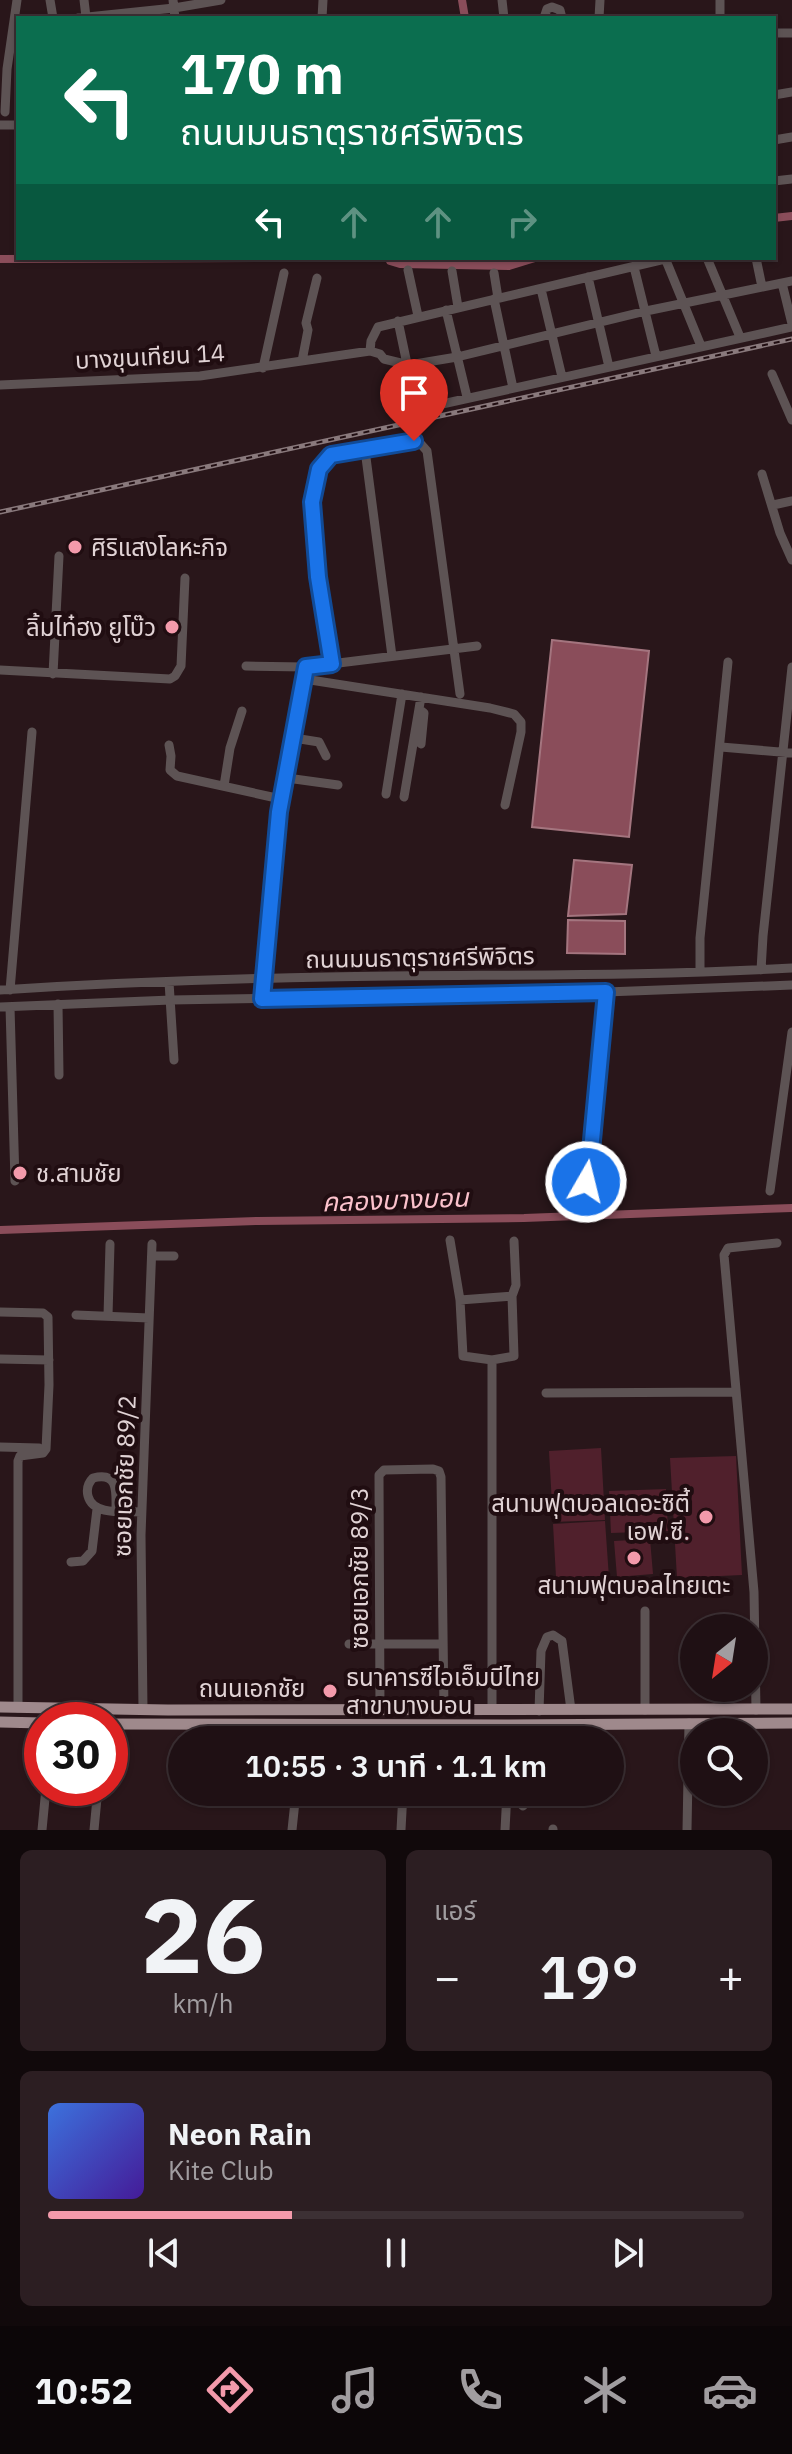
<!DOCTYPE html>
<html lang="th">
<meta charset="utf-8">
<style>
:root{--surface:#1f1014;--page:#2c1e22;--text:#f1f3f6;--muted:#a19da0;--line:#3c3034;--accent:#f39aab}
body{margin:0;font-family:"IBM Plex Sans","Noto Sans Thai",sans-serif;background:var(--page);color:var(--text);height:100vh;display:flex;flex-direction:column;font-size:30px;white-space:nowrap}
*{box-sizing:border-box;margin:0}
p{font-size:26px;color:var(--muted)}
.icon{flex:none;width:44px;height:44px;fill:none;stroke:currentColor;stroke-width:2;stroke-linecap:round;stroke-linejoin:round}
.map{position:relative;height:1830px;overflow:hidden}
.side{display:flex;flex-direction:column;gap:20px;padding:20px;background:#11090b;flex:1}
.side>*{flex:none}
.hud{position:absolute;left:16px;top:16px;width:760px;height:244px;border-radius:0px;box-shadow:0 2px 6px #0004,0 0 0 2px var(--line);background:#0b6e4f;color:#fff;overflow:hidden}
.needle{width:52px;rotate:210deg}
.buttons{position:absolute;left:680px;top:1614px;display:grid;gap:16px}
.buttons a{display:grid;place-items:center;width:88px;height:88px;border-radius:50%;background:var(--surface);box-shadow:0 2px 6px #0004,0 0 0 2px var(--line);font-size:40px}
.speed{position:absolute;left:24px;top:1702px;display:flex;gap:16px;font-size:40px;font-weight:700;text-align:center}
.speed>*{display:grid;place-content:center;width:104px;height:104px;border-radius:50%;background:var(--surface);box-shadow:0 2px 6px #0004,0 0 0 2px var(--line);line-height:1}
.speed .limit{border:12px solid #d22;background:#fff;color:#111}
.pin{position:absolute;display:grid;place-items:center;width:68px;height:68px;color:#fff;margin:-82px -34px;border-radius:50% 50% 50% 0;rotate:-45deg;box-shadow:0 0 8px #0007}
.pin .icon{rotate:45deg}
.me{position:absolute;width:88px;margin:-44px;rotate:8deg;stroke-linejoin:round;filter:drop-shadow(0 0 6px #0008)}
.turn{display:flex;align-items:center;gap:28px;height:168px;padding:0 32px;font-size:36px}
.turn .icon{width:104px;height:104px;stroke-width:2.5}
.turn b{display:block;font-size:56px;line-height:68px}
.lanes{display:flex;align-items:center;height:76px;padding:0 32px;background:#0003;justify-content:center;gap:40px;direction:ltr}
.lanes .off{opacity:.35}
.big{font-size:60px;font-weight:600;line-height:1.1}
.side .card{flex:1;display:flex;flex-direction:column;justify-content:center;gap:12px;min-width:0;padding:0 28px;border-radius:12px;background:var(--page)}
.side .dial{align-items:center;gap:0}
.dial b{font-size:104px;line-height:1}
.song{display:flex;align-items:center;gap:24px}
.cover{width:96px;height:96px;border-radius:12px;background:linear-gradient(135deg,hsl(220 70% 55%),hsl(260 70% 35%))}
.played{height:8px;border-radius:4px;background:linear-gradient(90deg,var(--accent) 35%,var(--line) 35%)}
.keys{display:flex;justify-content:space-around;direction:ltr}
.heat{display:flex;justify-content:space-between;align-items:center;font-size:44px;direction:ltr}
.side .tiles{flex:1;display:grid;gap:20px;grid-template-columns:1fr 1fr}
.card:last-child{grid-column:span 2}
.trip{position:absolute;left:168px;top:1726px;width:456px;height:80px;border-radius:40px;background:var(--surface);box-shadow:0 2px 6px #0004,0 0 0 2px var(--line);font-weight:600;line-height:80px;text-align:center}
.dock{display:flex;height:128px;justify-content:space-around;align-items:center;background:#0c0608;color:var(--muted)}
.dock .icon{width:56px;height:56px}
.dock .selected{color:var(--accent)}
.dock b{font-size:36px;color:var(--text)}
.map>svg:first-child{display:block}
.green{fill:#50202c}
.water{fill:#8a4d5a;stroke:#a4757f;stroke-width:2}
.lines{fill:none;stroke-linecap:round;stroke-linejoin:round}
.canal{stroke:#8a4d5a;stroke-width:8}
.minor{stroke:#5d5354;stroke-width:9}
.major{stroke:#9f898c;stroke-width:11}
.rail-casing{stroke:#89797c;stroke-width:5}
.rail{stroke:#200d11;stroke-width:2;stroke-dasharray:6;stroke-linecap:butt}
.route-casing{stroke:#114b97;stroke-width:20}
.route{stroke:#1a73e8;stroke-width:14}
.poi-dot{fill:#f39aab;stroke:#200d11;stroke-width:3}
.labels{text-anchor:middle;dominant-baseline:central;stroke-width:8;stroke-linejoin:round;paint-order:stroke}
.street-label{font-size:24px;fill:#e1d3d5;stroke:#200d11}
.poi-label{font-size:24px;fill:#e1d3d5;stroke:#200d11;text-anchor:start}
.water-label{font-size:26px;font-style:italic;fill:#fcc2cc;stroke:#200d11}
</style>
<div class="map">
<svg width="792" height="1830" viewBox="0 0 792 1830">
<rect width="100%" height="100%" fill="#29161a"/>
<!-- green -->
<path class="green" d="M601,1448l4,72 -52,2 -4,-71z
M736,1456l6,119 -65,3 -7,-120z
M666,1489l2,42 -57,2 -2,-42z
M605,1521l5,71 -53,3 -4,-71z
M650,1539l3,35 -36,3 -3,-36z"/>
<!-- water -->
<path class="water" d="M552,640l97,11 -20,186 -97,-10z
M574,860l58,5 -6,49 -58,2z
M568,920l57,1v33l-58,-1z"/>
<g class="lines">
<!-- canal -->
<path class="canal" d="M462,0l3,18
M774,218l18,-2
M389,258l1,3 10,3 109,2 26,-8
M0,259l273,-1
M0,1230l257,-9 267,-3 268,-10"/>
<!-- minor -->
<path class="minor" d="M50,0l3,18
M84,0l2,17
M173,0l2,18
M502,0l2,18
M78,18l96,-10 47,-8
M322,18l1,-18
M544,18l3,-9 5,-2 8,3 2,8
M599,18l1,-18
M720,18v-18
M774,33h18
M774,95l18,-3
M5,112l2,-43 10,-69
M0,125h18
M774,140l18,-3
M774,181l18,-2
M665,258l36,88
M707,258l33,79
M756,258l6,29
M634,267l22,89
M408,270l10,46
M452,271l6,36
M494,273l4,25
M588,277l21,90
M782,283l10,41
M541,289l21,88
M494,299l19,89
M446,310l21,87
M398,321l17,81 3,5 6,1 368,-81
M370,351l1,-10 7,-14 287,-68
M302,361l6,-31 -2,-7 11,-45
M263,368l21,-95
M772,374l20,46
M0,385l200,-9 170,-25 10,3 4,5 25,6 48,-8 189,-46 146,-30
M365,450l27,206
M762,474l18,59 12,27
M773,505l19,-4
M332,664l-14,-87 -6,-75 7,-33 12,-14 88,-13 8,9 33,243
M246,666l60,1
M0,670l170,9 5,-3 6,-10 4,-88
M53,674l6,-118
M304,679l2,-12 171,-21
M419,709l5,4 -3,31
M294,738l25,4 7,14
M169,745l2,11 -1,14 7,6 104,23
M721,747l71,6
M287,778l51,7
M224,786l6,-38 12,-37
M386,794l16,-100
M404,797l17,-100
M761,970l2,-34 29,-269
M700,972v-34l28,-276
M169,982l5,78
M0,990c109,-7 218,-11 326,-13 156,-3 311,0 466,-9
M10,990l22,-258
M262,999l17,-187 25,-133 186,29 24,6 7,8v10l-16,73
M58,1004l1,71
M0,1007l171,-7 435,-8 186,-7
M10,1007l5,174
M589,1172l17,4
M770,1191l22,-159
M572,1201l10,-11 7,-18 17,-180
M450,1240l10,60
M152,1256h22
M512,1296l-52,4 3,56 29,4 22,-4 -2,-60 4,-11 -2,-44
M0,1312l43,1 5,4 1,68 -3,64
M76,1315l73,3
M108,1316l2,-72
M0,1359l49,1
M492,1360v350
M546,1393l189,-1
M0,1447l39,1
M116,1511c0,-18 3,-40 -23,-33 -5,5 -7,10 -5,18 5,20 37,15 53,16
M71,1562l12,-1 9,-10 5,-42
M645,1611v99
M349,1644h93
M18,1708v-247l2,-5 23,-3 3,-4
M143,1710l-2,-175 11,-291
M380,1710l-1,-235 5,-5 49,-1 6,2 2,6 3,233
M756,1710l-2,-118 -30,-337 4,-7 49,-5
M539,1711l2,-60 6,-14 6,-2 9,6 9,69
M302,1740l1,-15
M406,1740l1,-16
M508,1740v-15
M508,1792l15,14
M553,1829v1
M42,1830l4,-42
M94,1830l4,-42
M292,1830l4,-38
M401,1830l2,-38
M505,1830l2,-38
M687,1830l2,-107"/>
<!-- major -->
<path class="major" d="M0,1707l168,3 624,-1
M0,1722l42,1
M110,1724l398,1 284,-2"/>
<defs>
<path id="rail" d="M0,512l792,-173"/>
</defs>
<!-- rail casing -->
<use href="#rail" class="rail-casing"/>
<!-- rail -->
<use href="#rail" class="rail"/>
</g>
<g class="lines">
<defs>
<path id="route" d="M414,441l-83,14 -12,14 -7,33 6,75 14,87 -26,3 -27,145 -17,187 344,-7 -17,180 -3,10"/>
</defs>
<!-- route casing -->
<use href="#route" class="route-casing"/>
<!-- route -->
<use href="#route" class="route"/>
</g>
<!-- markers -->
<g class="poi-dot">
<circle cx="75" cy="547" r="8"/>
<circle cx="172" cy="627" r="8"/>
<circle cx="20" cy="1173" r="8"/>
<circle cx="706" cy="1517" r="8"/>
<circle cx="634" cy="1558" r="8"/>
<circle cx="330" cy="1691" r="8"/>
</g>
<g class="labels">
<!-- street labels -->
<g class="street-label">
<text transform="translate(150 356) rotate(-3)">บางขุนเทียน 14</text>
<text transform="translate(420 957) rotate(-1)">ถนนมนธาตุราชศรีพิจิตร</text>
<text transform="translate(124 1476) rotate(-88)">ซอยเอกชัย 89/2</text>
<text transform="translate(359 1568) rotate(-90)">ซอยเอกชัย 89/3</text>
<text x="252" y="1688">ถนนเอกชัย</text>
</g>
<!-- poi labels -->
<g class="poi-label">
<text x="91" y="547">ศิริแสงโลหะกิจ</text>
<text x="156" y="627" text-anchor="end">ลิ้มไท๋ฮง ยูโบ๊ว</text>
<text x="36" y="1173">ช.สามชัย</text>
<text x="690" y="1503" text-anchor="end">สนามฟุตบอลเดอะซิตี้<tspan x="690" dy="28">เอฟ.ซี.</tspan></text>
<text x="634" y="1585" text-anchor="middle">สนามฟุตบอลไทยเตะ</text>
<text x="346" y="1677">ธนาคารซีไอเอ็มบีไทย<tspan x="346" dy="28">สาขาบางบอน</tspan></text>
</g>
<!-- water labels -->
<g class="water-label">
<text transform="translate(395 1199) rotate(-2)">คลองบางบอน</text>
</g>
</g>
</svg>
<div class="buttons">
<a><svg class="needle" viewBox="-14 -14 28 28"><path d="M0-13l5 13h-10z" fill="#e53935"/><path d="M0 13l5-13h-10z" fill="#a19da0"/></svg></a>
<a><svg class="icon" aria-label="search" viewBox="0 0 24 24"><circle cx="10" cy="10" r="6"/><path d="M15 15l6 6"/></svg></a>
</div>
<div class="speed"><div class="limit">30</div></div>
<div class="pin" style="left:414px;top:441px;background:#d93025"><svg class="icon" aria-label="arrive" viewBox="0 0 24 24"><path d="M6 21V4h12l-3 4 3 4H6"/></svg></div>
<svg class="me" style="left:586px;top:1182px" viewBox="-20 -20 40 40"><circle r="17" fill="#1a73e8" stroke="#fff" stroke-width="3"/><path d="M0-11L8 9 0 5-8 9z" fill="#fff"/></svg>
<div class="trip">10:55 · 3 นาที · 1.1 km</div>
<div class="hud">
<div class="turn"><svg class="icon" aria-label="left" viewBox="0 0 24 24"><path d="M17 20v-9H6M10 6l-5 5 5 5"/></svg><div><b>170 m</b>ถนนมนธาตุราชศรีพิจิตร</div></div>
<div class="lanes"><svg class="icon" aria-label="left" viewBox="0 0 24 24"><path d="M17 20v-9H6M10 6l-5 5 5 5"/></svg><svg class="icon off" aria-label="ahead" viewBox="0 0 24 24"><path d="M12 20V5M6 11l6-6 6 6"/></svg><svg class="icon off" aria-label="ahead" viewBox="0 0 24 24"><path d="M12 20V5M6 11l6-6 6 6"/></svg><svg class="icon off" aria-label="right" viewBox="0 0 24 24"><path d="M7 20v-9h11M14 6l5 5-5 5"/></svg></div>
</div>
</div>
<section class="side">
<div class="tiles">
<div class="card dial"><b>26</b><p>km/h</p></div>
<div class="card"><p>แอร์</p>
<div class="heat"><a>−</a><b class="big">19°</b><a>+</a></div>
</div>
<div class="card">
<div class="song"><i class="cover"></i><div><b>Neon Rain</b><p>Kite Club</p></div></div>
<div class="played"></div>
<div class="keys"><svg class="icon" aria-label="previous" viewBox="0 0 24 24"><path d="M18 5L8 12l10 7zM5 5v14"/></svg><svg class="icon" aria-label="pause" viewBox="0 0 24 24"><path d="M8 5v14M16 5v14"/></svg><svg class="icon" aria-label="next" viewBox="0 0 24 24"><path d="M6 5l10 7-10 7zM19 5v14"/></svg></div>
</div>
</div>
</section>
<nav class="dock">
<b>10:52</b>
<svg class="icon selected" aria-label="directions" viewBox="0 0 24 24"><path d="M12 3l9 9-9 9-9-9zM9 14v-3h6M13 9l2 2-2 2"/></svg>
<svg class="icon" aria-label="music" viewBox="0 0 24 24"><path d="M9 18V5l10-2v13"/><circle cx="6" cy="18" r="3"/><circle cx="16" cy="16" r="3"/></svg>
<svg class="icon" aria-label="phone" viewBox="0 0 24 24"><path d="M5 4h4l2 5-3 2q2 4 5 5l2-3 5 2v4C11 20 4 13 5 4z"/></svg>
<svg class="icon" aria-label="climate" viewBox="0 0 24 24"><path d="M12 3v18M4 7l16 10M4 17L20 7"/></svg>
<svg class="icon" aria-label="car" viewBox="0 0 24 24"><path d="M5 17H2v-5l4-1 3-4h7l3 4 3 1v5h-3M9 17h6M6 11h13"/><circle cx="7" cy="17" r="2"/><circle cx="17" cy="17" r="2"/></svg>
</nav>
